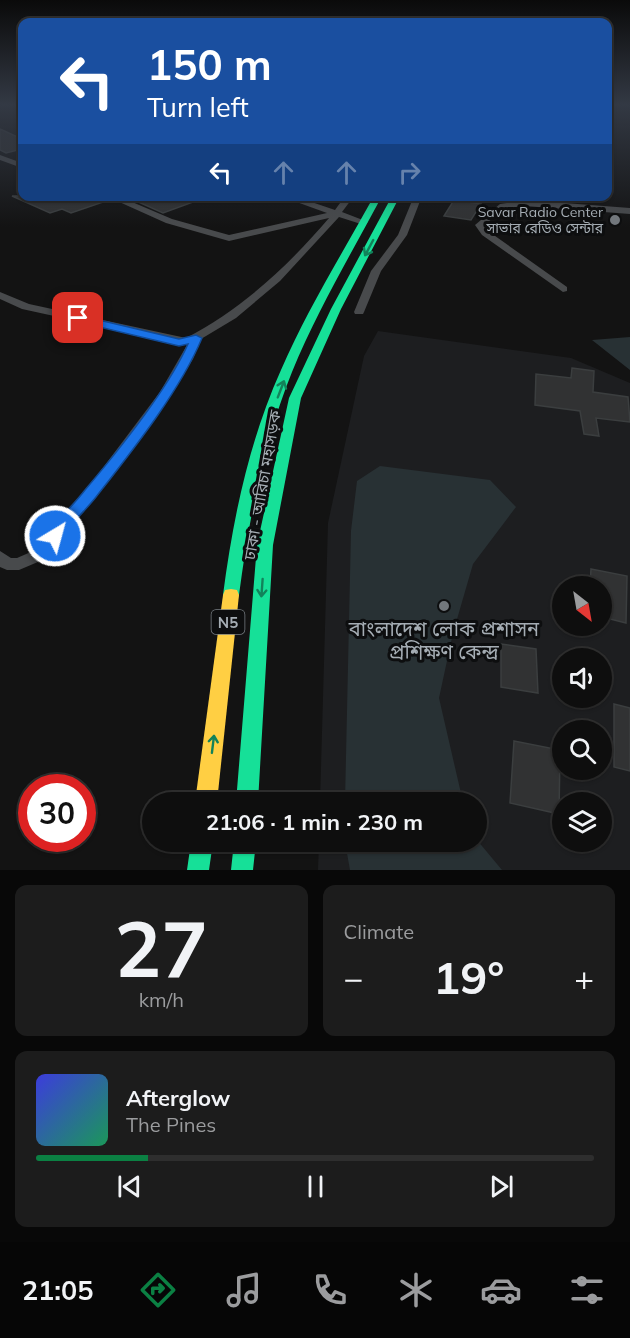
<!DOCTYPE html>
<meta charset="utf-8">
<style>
:root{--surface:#0e0e0e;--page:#1c1c1c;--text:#f1f3f6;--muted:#9b9c9e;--line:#2e2e2e;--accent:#0b8043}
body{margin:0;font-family:Mulish,"Noto Sans Bengali",sans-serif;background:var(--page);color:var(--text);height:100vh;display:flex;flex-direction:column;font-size:22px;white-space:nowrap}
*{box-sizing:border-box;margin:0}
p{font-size:20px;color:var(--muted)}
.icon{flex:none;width:33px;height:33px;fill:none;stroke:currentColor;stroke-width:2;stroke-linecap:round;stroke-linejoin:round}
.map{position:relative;height:870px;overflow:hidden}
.side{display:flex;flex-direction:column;gap:15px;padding:15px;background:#080808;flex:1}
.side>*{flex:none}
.hud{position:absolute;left:18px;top:18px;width:594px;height:183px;border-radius:12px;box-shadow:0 2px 4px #0004,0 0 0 2px var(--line);background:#1a4fa0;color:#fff;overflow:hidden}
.needle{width:39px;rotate:149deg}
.controls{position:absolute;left:552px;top:576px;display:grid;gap:12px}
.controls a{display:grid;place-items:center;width:60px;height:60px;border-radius:50%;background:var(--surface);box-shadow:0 2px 4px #0004,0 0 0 2px var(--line);font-size:30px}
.speed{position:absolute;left:18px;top:774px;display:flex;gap:12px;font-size:30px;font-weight:700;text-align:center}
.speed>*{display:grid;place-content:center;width:78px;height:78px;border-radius:50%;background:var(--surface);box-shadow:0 2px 4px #0004,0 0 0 2px var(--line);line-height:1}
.speed .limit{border:9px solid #d22;background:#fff;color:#111}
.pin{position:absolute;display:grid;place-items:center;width:51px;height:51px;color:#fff;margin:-26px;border-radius:12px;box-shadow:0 3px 9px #0006}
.me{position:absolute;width:66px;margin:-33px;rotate:37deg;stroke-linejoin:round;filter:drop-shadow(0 0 4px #0008)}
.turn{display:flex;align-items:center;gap:21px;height:126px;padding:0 30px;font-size:27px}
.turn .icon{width:78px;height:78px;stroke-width:2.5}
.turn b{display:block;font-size:42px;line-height:51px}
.lanes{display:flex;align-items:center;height:57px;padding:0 30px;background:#0003;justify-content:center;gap:30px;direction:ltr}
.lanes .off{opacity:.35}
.big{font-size:45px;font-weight:700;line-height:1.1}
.side .widget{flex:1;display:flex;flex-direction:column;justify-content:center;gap:9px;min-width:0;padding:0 21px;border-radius:12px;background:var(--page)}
.side .dial{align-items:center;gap:0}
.dial b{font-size:78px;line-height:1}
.song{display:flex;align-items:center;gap:18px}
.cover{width:72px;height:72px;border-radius:9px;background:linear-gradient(135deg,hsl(240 70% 55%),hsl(150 70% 35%))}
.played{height:6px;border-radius:3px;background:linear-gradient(90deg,var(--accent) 20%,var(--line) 20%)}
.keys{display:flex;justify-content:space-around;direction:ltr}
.heat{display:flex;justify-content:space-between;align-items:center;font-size:33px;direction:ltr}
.side .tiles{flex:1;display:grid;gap:15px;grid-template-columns:1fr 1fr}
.widget:last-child{grid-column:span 2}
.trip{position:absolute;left:142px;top:792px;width:345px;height:60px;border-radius:30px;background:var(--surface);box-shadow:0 2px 4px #0004,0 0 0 2px var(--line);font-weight:700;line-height:60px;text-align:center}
.dock{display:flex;height:96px;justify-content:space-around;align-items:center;background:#060606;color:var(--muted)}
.dock .icon{width:42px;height:42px}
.dock .active{color:var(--accent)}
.dock b{font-size:27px;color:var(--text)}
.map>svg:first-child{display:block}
.built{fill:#1d1e20;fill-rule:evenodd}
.water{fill:#283134}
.building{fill:#313233;stroke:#3b3e3f;stroke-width:1.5}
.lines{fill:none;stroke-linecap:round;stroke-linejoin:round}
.street{fill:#484a4c;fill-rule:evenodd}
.fast{fill:#16e098;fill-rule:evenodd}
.slow{fill:#ffcf43;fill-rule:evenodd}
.oneway{stroke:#12825a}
.route{fill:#1a73e8;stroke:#114b97;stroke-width:1.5}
.poi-dot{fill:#72777c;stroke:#0d0e0f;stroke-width:2}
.labels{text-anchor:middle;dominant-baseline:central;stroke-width:6;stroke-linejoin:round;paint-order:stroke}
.far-poi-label{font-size:14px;fill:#a5adb4;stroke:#0d0e0f;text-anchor:end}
.shield{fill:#0d0e0f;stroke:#777d82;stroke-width:1.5}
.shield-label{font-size:15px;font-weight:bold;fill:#a5adb4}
.street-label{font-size:16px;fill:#a5adb4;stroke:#0d0e0f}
.near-poi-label{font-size:20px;fill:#a5adb4;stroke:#0d0e0f}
</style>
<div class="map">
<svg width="630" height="870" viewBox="0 0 630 870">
<rect width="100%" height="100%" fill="#131313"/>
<!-- built -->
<path class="built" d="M378,331l193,27 59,25v487h-312l1,-28h158v-40h-157l8,-279 36,-167zM562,586h40v40h-40zM562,658h40v40h-40zM562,730h40v40h-40zM562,802h40v40h-40z"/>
<!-- water -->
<path class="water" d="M630,337v33l-38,-30z
M380,466l110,14 26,27 -43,57 -20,69 -14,65 24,104h-118l6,-271 6,-50z
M477,840l25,30h-152l-5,-28z"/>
<!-- building -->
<path class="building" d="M0,129l22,10v10l-16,4 -6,-3z
M12,196h92l5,4 -38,13 -9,-4 -12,4z
M125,196h79v2l-41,15z
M454,200l27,4 -10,16 -27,-4z
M572,368l22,3 -1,21 35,5 2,25 -34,-4 3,18 -15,-2 -4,-23 -45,-6 1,-31 35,4z
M591,569l36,7 -1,47 -24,-6v-31h-12z
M501,644l35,5 2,44 -37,-6z
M614,704l16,4v63l-16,-4z
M514,741l46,9 -1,64 -49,-11z"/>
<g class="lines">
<!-- street -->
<path class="street" d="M0,155l22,8v5l-22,-8z
M106,196h12l54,23 57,16 98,-22 -47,-17h14l41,14 10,-14h9l-12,16 26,10 -4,3 -25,-8 -59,64 -44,37 -35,21 -8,20 -22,35 -77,105 -23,25 -19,32 -33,14h-12l-7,-3v-16l11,7h6l23,-10 20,-32 24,-23 76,-101 27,-47 -165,-36 -22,-10v-7l29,12 157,34c56,-29 102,-72 143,-120l-100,23 -63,-18z
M414,196h8l-15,39 -26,36 -17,41 -1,2h-8l-1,-2 17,-41 27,-36z
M525,200l105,8v6l-105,-8 -19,2 -22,17 4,6 79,56v4l-4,1 -81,-57 -7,-10 25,-21z"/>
<!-- fast -->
<path class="fast" d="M374,196h8c-31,58 -65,115 -90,176 -29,72 -43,147 -53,223l-2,5 -6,1 -6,-1 -2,-5c10,-77 26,-154 58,-225 26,-60 61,-116 93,-174z
M392,196h8l-59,113 -40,89 -28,147 -15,257h-22l21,-257 32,-147 42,-89z
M191,842h22l-4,28h-22z
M234,842h22l-3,28h-22z"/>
<!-- slow -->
<path class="slow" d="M231,589l6,1 2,5 -22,207h-22l28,-207 2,-5z"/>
</g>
<!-- one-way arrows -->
<defs><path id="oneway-shaft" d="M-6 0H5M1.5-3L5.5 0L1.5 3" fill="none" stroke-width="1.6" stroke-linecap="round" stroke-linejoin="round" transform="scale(1.5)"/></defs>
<g class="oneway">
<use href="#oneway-shaft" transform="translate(369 248) rotate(118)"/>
<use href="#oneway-shaft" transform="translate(281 389) rotate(-69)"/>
<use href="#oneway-shaft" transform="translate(262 588) rotate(94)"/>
<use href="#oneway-shaft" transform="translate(213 744) rotate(-83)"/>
</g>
<!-- sky -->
<linearGradient id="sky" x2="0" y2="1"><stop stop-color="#0a0a0a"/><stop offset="0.46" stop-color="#333944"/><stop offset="1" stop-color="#333944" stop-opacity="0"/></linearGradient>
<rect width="630" height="227" fill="url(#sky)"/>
<!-- route -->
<path class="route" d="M78,315l101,24 17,-4 6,3c-22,53 -70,113 -106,159 -12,15 -25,26 -35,43l-6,2 -8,-6c11,-18 25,-29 38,-46 33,-39 83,-101 103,-146l-9,2 -105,-25v-5z"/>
<!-- markers -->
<g class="poi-dot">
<circle cx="615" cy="220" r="6"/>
<circle cx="444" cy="606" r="6"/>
</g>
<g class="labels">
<!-- far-poi labels -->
<g class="far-poi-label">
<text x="603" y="212">Savar Radio Center<tspan x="603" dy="16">সাভার রেডিও সেন্টার</tspan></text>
</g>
<!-- shield labels -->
<rect class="shield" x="211.5" y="610" width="33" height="24" rx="4.5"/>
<g class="shield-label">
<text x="228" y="622">N5</text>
</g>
<!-- street labels -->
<g class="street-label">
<text transform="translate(262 485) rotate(-80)">ঢাকা - আরিচা মহাসড়ক</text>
</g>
<!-- near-poi labels -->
<g class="near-poi-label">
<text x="444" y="628">বাংলাদেশ লোক প্রশাসন<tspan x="444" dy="23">প্রশিক্ষণ কেন্দ্র</tspan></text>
</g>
</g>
</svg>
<div class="controls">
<a><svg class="needle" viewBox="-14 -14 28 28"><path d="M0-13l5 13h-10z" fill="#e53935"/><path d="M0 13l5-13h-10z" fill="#9b9c9e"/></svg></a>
<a><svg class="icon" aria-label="sound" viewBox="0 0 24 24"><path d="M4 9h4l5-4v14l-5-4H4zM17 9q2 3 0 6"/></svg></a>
<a><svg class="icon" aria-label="search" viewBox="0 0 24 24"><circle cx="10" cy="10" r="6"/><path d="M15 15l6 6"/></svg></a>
<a><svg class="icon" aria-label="layers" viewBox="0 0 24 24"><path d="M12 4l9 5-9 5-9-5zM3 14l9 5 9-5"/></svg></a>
</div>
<div class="speed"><div class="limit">30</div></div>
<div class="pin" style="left:78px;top:318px;background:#d93025"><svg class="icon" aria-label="arrive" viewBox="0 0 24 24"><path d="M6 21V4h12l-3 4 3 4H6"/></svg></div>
<svg class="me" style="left:55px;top:536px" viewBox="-20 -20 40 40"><circle r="17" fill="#1a73e8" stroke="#fff" stroke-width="3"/><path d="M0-11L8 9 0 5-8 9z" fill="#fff"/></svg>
<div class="trip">21:06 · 1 min · 230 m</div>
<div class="hud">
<div class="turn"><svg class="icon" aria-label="left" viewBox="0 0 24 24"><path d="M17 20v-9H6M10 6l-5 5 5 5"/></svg><div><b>150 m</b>Turn left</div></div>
<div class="lanes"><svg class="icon" aria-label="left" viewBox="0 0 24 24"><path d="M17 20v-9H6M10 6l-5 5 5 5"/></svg><svg class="icon off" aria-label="ahead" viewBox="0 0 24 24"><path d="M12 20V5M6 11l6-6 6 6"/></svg><svg class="icon off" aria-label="ahead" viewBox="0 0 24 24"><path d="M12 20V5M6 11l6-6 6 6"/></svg><svg class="icon off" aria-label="right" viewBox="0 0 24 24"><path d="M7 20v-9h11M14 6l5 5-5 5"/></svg></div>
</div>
</div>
<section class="side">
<div class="tiles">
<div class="widget dial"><b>27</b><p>km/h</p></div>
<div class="widget"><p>Climate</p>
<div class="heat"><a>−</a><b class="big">19°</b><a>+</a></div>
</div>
<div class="widget">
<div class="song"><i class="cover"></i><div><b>Afterglow</b><p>The Pines</p></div></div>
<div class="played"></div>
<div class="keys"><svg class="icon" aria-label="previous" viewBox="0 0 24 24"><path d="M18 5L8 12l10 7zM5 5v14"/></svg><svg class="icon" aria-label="pause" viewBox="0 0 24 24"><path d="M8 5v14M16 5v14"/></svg><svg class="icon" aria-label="next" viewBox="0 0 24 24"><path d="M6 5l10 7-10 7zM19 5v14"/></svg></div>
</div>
</div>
</section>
<nav class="dock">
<b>21:05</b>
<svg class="icon active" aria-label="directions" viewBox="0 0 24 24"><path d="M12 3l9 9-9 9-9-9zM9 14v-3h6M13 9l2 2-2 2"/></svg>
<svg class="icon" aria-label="music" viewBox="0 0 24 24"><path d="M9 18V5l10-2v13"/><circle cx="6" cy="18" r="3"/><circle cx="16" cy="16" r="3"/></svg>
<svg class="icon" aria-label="phone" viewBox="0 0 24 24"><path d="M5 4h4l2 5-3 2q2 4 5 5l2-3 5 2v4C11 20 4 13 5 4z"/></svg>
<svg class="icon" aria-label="climate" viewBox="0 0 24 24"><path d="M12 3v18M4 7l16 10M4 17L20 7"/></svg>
<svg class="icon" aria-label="car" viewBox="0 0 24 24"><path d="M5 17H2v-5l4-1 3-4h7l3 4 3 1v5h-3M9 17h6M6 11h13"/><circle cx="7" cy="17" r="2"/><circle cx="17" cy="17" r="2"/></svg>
<svg class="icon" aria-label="filters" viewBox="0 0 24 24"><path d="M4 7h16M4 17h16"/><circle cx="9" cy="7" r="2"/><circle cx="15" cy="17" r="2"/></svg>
</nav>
